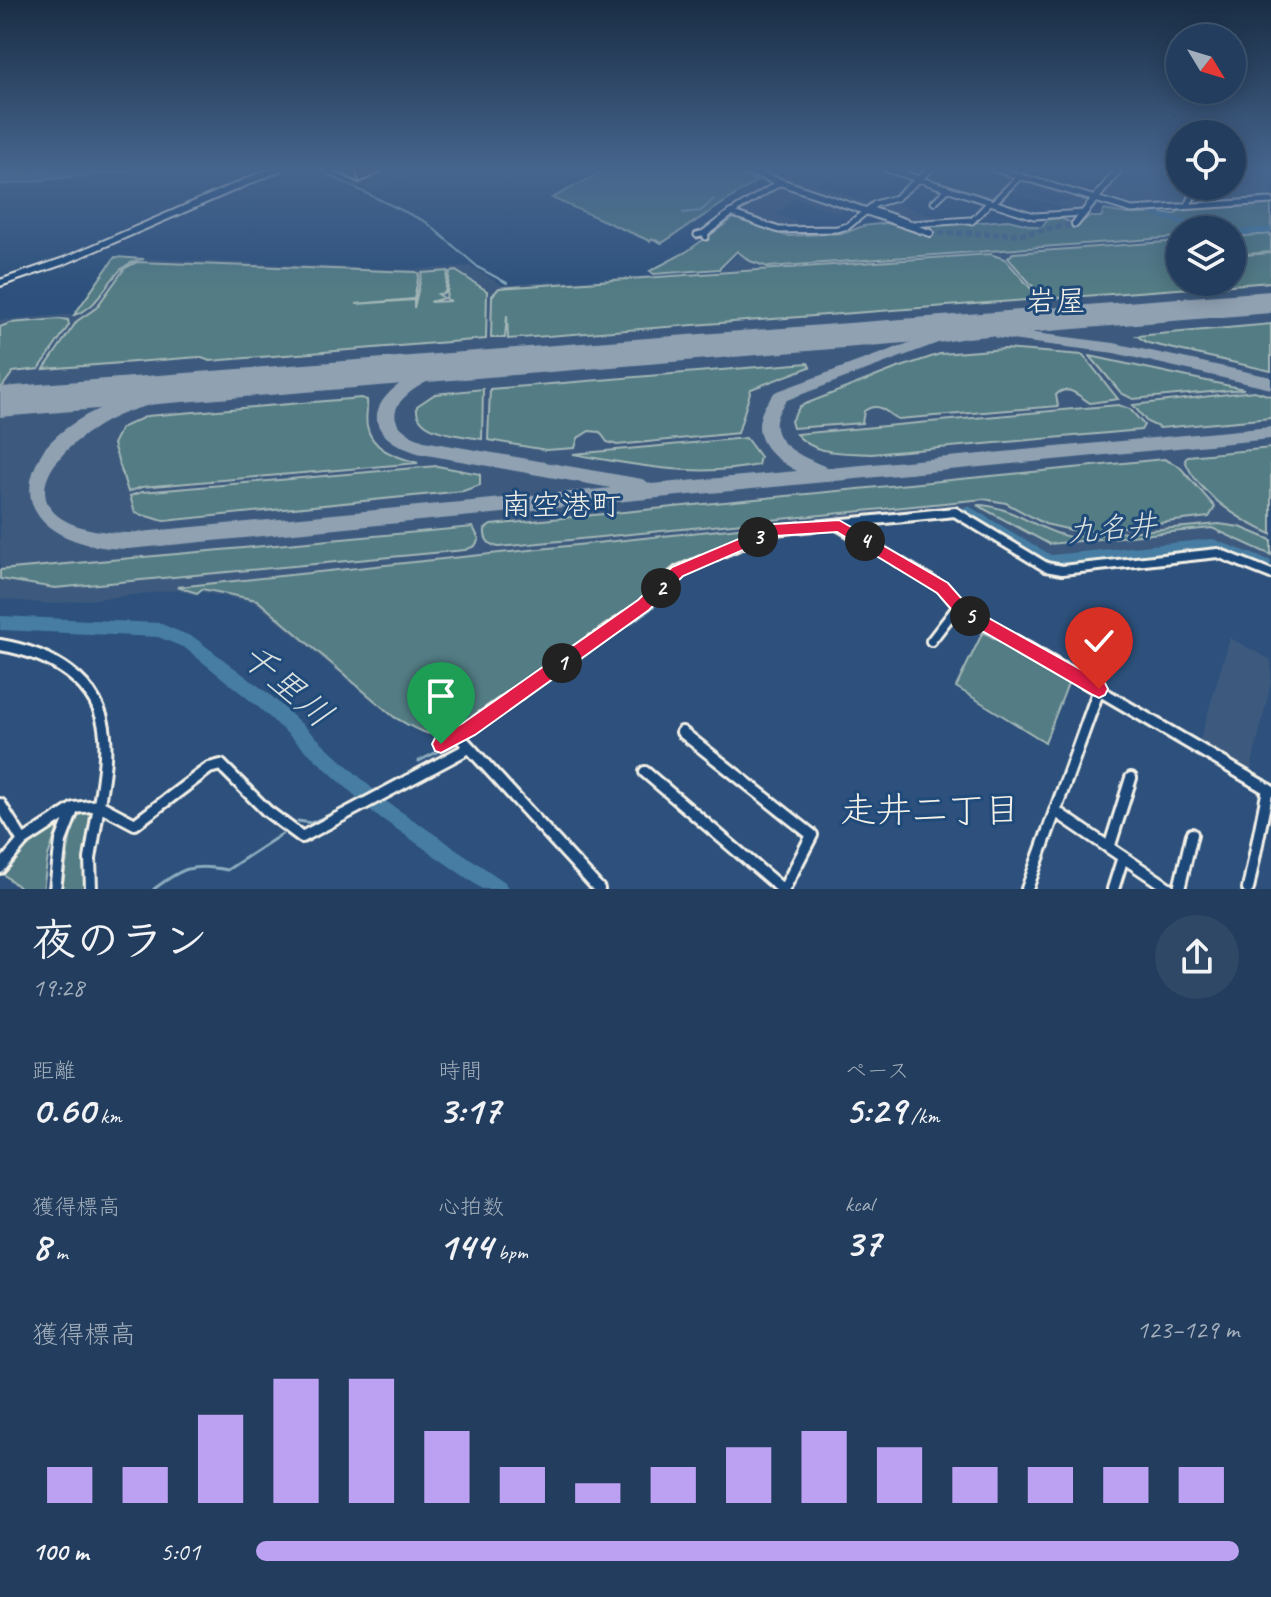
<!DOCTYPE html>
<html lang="ja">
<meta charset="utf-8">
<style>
:root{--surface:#223d5d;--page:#2e4866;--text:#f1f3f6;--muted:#a2aebc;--line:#3f5672;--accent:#bca0f2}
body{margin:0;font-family:Caveat,"Klee One",sans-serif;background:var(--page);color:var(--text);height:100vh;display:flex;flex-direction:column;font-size:30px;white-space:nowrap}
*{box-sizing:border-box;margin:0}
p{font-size:26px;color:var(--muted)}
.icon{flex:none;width:44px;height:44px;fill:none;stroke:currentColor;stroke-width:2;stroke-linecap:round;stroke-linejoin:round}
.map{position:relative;height:889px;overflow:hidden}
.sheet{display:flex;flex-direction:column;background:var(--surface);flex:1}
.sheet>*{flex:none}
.needle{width:52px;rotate:128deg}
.buttons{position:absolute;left:1166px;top:24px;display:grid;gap:16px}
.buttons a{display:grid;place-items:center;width:80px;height:80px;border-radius:50%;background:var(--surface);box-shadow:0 4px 20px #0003,0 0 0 2px var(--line);font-size:40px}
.pin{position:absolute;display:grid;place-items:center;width:68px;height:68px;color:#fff;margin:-82px -34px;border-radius:50% 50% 50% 0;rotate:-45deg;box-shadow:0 0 8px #0007}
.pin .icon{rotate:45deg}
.km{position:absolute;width:40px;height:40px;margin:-20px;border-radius:50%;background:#222;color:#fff;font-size:22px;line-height:40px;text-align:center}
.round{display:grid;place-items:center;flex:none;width:84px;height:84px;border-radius:42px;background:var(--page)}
.headline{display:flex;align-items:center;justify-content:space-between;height:136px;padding:0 32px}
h1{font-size:44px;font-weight:800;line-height:60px}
.metrics{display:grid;grid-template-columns:repeat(3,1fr);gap:12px;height:136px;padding:8px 32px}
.metrics div{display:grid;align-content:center}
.metrics b{font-size:40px;font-weight:800}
.metrics small{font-size:22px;font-weight:400}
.metrics p{font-size:22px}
.chart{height:224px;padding:16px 32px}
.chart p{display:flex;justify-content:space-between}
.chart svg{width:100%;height:144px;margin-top:8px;stroke:var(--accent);stroke-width:6}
ul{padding:0 32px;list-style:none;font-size:26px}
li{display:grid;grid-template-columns:128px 96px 1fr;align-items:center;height:60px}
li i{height:20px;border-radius:10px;background:var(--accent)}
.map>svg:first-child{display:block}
</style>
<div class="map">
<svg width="1271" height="889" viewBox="0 0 1271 889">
<rect width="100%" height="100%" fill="#2d517c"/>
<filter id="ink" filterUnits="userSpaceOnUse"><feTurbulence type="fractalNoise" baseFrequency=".0125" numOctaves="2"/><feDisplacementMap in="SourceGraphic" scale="16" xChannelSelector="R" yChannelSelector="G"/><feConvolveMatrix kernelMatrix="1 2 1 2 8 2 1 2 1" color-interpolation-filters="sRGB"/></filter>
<g filter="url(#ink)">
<path fill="#3d5a7e" d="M321 168H422L371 192Z
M748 168H838L816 184 873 204 865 210Z
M943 168H987L1017 178 993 201 927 181Z
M1025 168H1112L1101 183 1064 173 1059 178Z
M1127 168H1180V186H1197L1185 205 1144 208 1105 196Z
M1232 168H1246L1244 173 1271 180V199L1191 204 1201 186H1232Z
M1020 179 1089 198 1079 212 1008 191 1011 188 1059 203 1062 200 1073 201 1016 183Z
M778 186 844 209 839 213 796 198 775 214 816 229 788 230 736 214Z
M892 202 912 209 948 221 912 223 873 208Z
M1271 232V564L1223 544 1211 542 1052 556 971 506 966 512 955 507 768 527 670 572 640 601 464 726 436 739 391 717 256 603 201 592 198 596 177 590 50 604 0 599V320L75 314 115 257 404 270 471 266 502 285 720 271 738 253 752 263 767 267 1180 239V282H1232V235Z
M1230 638 1271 660V683L1250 773 1199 743Z"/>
<path fill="#527c84" stroke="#a3b6b6" stroke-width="2" d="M0 168H113L0 176Z
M609 168H721L757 181 662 243 653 239 650 241 552 198Z
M1271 204V230L1232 234V230H1180V237L768 267 750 261 737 251 719 269 654 274 650 271 686 252 734 218 787 236 845 233 863 226 887 223 931 235 933 230 929 226 1008 220 1041 228 1048 219 1059 218 1079 225 1088 217H1101L1104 210 1127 214H1176L1178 211Z
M1271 234V252L1232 255V237Z
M1180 241V282H1232V256L1271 253V282L1044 299 1008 258 1013 253Z
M990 254 1005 259 1040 299 508 339 507 315 505 338H491L492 296 499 288Z
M115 257 144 259C108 263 107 306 74 315Z
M137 262 416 272 419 274 414 299 356 304 414 300V308L422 273 448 271 445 293 438 294 444 298 430 302 451 301 446 299 450 272 456 271 487 291 486 339 210 361 199 357 44 369 77 321 96 308 125 268Z
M60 319 68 320 69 325 39 369 13 372 0 390V327L10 323Z
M1271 324V371L1148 343 1137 336Z
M1005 349 1083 355 1118 399 1090 403C1079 396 1067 383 1056 395L1058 406 898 419C886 414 880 400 864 411L862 423 793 428 791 421 800 406 895 369 940 354Z
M1090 356 1244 389 1133 399 1121 393Z
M808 363 810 367 751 389 738 433 617 445 607 442 600 432 589 431 578 438 575 448 546 450 488 440 490 389Z
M483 389 482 439C461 435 414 434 417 406L435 394Z
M1254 391 1271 396V418L1160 428 1147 422 1133 405Z
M361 398 367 400C368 409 365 418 367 426 372 451 398 457 418 463L142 487 128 492 113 444 121 428 147 416Z
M1118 405 1130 409 1144 425 1141 430 871 454C843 452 816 456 796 434Z
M746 438 760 457 758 465C697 478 634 465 573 454Z
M1271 448V534C1241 521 1196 492 1185 460L1188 456Z
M1164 459 1179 466 1215 507 1209 517 1080 532 1045 524 1006 503 984 499 499 547C488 545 484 539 485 529L491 525Z
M437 466 480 474V485L463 491 164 521 135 513 130 496 142 492Z
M977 505C1011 505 1036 530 1070 537L1219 524 1240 527 1271 540V555L1212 528 1049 544Z
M767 525 669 570 640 600 461 727C450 726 445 733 436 734 422 735 406 723 394 717L257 600 202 589 197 593 177 587Z
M473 527 479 539 475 546 465 550 55 588 0 579V570Z
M983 632 1069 681 1045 742 956 687Z
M92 812 84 863V889H62L74 815Z
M59 824 48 856 43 889H21L1 872 19 850Z"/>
<path fill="#467da2" stroke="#8cabbe" stroke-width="2" d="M113 168H149L0 185V176Z"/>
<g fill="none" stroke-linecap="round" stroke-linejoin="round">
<path stroke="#8cabbe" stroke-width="2" d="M314 168 426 222 479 268 507 283
M683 213 701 211 714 199
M958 510 969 511
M602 643 650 610 686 574 777 533"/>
<path stroke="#8cabbe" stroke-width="3" d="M470 735 605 641
M419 761 453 744
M298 821 311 823 337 811
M154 889C182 868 192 863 227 870L282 834"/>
<path fill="#467da2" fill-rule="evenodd" d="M1101 197H1107L1216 230H1203L1101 201Z
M1271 227V233L1232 236V230Z
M969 506 1051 555 1213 539 1271 561V573L1213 551 1058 568 1048 567 964 515 962 511 964 507Z
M0 616 159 623 195 638 269 694 387 802 505 882 508 889H482L375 814 257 706 185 648 158 637 0 630Z"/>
<path fill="#90a1b2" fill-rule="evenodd" d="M1035 316 1040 318V324L1011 330 1114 343 1271 377V389L1114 353 996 338 989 334 938 343 787 400C755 438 798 455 829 468L1271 427V439L129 549C70 549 0 521 44 449 80 406 148 388 201 381L207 383 209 387 207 391C172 401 140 404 107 421 22 469 20 532 129 533L611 488 421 454C334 427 393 375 449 362L457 367 455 371C418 381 360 416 424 441L642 479 651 484 797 471C760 452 745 426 775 392L928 336 885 338 880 336V330L938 326 943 328 945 332Z"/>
<path fill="#90a1b2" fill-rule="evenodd" d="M1271 291V313L0 417V387Z"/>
<path stroke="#4b698c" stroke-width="6" stroke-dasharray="6 3" stroke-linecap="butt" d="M930 233 1022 234 1075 224"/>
<defs>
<path id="minor-far2" d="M884 168 1034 216 1084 213
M992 168 1132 210 1271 201
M934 202 948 189
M993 203 1020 176
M1190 206 1188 204 1199 186
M869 209 912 224 970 220
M731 213 779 230 837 229 848 226 875 204 896 198 932 168
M731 213 779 183
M972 221 990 202
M697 235 705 233 706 237"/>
<path id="minor-far1" d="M839 526 943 588 963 612 1018 643
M931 641 958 606
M589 643 644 605 678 571 774 530 955 512 1046 567 1062 570 1218 553 1271 574"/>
<path id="minor" d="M592 641 458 735 599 889
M1015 641 1271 791
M0 645C49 653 101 680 105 736 107 759 102 782 99 805L135 824 209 768 221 765 267 811 302 837 467 749
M682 732 812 835 784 889
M441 744 458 735
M645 772 782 889
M0 804 23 841
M1055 811 1170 889
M1109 848 1131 778
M0 868 23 841 74 808 99 805 90 859 91 889
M55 889 61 841 73 810
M1027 889 1099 689
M1113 889 1123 857
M1179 889 1192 834
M1248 889 1268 789"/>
<path id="tertiary" d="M739 168 930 233
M1075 224 1120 168
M705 233 731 213
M0 283 64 261 279 168"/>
</defs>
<use href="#minor-far2" stroke="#f4f1e8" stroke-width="9"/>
<use href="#minor-far1" stroke="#f4f1e8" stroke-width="14"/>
<use href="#minor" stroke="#f4f1e8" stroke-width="16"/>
<use href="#tertiary" stroke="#f4f1e8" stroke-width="10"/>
<use href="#minor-far2" stroke="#1f4a7a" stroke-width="5"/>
<use href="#minor-far1" stroke="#1f4a7a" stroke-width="8"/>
<use href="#minor" stroke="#1f4a7a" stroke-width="10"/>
<use href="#tertiary" stroke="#1f4a7a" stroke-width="6"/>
</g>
<path fill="#555f70" stroke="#f4f1e8" stroke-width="2" d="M328 168H391L359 183Z"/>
<path fill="#454e5b" stroke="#f4f1e8" stroke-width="2" d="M363 168H391L359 183 356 171Z"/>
<path fill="#636f82" stroke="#f4f1e8" stroke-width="2" d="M348 168H363L356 171Z"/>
</g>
<linearGradient id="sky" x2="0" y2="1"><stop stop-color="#192d44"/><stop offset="0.58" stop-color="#46658e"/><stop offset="1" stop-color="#46658e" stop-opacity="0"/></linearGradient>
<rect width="1271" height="292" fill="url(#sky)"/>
<path fill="#e11d48" stroke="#fff" stroke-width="2" d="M839 520 948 583 969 607 1105 683 1108 689 1105 695 1099 698 1093 695 958 617 937 593 837 532 775 536 683 576 649 610 475 735 441 753 435 751 432 744 435 738 463 723 638 600 672 567 774 524Z"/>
<g text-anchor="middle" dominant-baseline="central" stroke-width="6" stroke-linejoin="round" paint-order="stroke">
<g font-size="30" fill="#f4f1e8" stroke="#1f4a7a">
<text x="1056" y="301">岩屋</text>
<text x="561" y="505">南空港町</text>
</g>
<g font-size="30" font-style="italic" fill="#dae0de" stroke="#1f4a7a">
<text transform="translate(1112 528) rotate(-5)">九名井</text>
</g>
<g font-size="36" font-style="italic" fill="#dae0de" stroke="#1f4a7a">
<text transform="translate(287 685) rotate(41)">千里川</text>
</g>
<g font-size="36" fill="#f4f1e8" stroke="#1f4a7a">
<text x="930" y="810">走井二丁目</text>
</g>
</g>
</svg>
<div class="buttons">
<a><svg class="needle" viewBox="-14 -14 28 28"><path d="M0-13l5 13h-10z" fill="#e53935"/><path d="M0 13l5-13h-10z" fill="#a2aebc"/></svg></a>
<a><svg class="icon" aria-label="locate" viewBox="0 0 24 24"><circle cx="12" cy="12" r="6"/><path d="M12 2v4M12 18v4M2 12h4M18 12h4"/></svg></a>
<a><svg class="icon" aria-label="layers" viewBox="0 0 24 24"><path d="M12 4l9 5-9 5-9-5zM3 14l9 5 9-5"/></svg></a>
</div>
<div class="pin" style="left:441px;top:744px;background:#1e9e55"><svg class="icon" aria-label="arrive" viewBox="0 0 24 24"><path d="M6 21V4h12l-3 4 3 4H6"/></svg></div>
<div class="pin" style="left:1099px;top:689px;background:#d93025"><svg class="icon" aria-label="check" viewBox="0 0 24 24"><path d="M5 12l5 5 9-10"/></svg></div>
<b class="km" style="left:562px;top:663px">1</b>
<b class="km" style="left:661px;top:588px">2</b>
<b class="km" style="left:758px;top:537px">3</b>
<b class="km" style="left:865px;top:541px">4</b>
<b class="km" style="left:970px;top:616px">5</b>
</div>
<section class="sheet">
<div class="headline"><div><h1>夜のラン</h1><p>19:28</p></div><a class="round"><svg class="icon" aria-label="share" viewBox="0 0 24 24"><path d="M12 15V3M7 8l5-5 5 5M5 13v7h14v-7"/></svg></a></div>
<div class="metrics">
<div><p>距離</p><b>0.60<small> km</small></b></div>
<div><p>時間</p><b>3:17</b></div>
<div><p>ペース</p><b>5:29<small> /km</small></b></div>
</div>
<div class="metrics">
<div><p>獲得標高</p><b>8<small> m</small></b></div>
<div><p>心拍数</p><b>144<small> bpm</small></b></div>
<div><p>kcal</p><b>37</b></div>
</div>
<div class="chart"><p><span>獲得標高</span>123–129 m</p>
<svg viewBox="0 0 160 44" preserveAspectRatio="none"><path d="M5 44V33M15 44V33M25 44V17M35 44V6M45 44V6M55 44V22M65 44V33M75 44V38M85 44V33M95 44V27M105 44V22M115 44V27M125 44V33M135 44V33M145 44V33M155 44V33"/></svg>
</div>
<ul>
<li><b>100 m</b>5:01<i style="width:100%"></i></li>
</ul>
</section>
